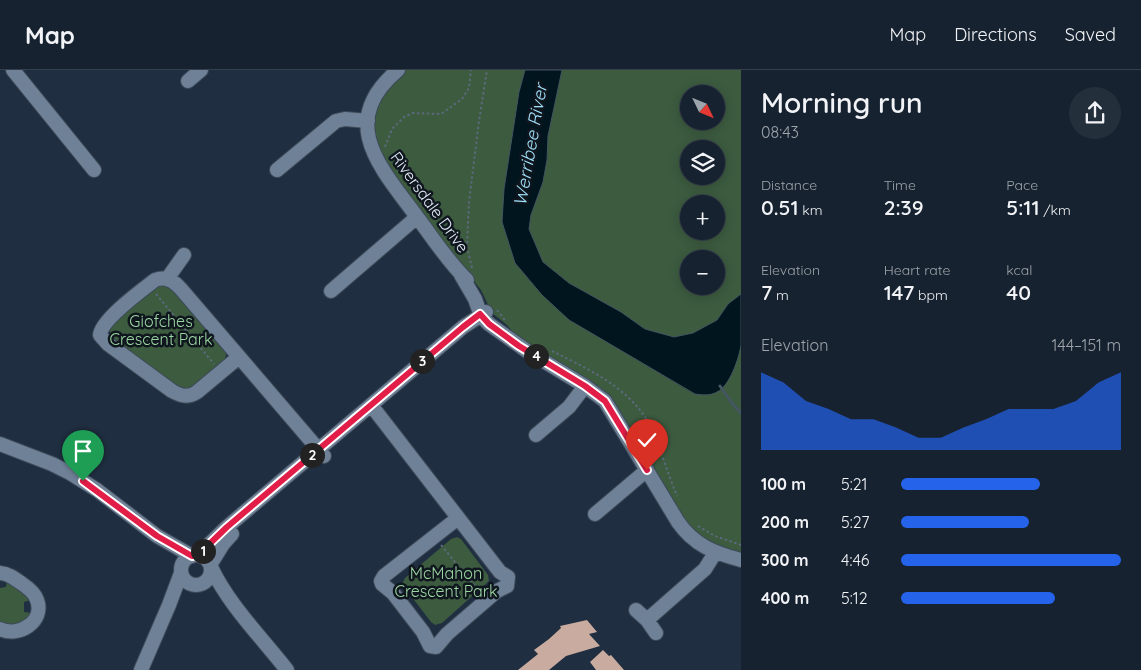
<!DOCTYPE html>
<meta charset="utf-8">
<style>
:root{--surface:#172230;--page:#242f3c;--text:#f1f3f6;--muted:#9ea4ab;--line:#363f4c;--accent:#2563eb}
body{margin:0;font-family:Quicksand,sans-serif;background:var(--page);color:var(--text);height:100vh;display:flex;flex-direction:column;font-size:19px;white-space:nowrap}
*{box-sizing:border-box;margin:0}
p{font-size:16px;color:var(--muted)}
.icon{flex:none;width:28px;height:28px;fill:none;stroke:currentColor;stroke-width:2;stroke-linecap:round;stroke-linejoin:round}
.map{position:relative;flex:1;overflow:hidden}
.details{display:flex;flex-direction:column;background:var(--surface);width:400px}
.details>*{flex:none}
.needle{width:32px;rotate:133deg}
.controls{position:absolute;left:680px;top:15px;display:grid;gap:10px}
.controls a{display:grid;place-items:center;width:45px;height:45px;border-radius:50%;background:var(--surface);box-shadow:0 2px 12px #0003,0 0 0 1px var(--line);font-size:25px}
.pin{position:absolute;display:grid;place-items:center;width:42px;height:42px;color:#fff;margin:-51px -21px;border-radius:50% 50% 50% 0;rotate:-45deg;box-shadow:0 0 5px #0007}
.pin .icon{rotate:45deg}
.km{position:absolute;width:25px;height:25px;margin:-12px;border-radius:50%;background:#222;color:#fff;font-size:14px;line-height:25px;text-align:center}
.round{display:grid;place-items:center;flex:none;width:52px;height:52px;border-radius:26px;background:var(--page)}
.summary{display:flex;align-items:center;justify-content:space-between;height:85px;padding:0 20px}
h1{font-size:28px;font-weight:600;line-height:38px}
.figures{display:grid;grid-template-columns:repeat(3,1fr);gap:8px;height:85px;padding:5px 20px}
.figures div{display:grid;align-content:center}
.figures b{font-size:21px;font-weight:600}
.figures small{font-size:14px;font-weight:400}
.figures p{font-size:14px}
.chart{height:140px;padding:10px 20px}
.chart p{display:flex;justify-content:space-between}
.chart svg{width:100%;height:90px;margin-top:5px;fill:var(--accent);opacity:.7}
ul{padding:0 20px;list-style:none;font-size:16px}
li{display:grid;grid-template-columns:80px 60px 1fr;align-items:center;height:38px}
li i{height:12px;border-radius:6px;background:var(--accent)}
header{display:flex;align-items:center;gap:30px;box-sizing:border-box;height:70px;padding:0 25px;background:var(--surface);border-bottom:1px solid var(--line)}
header strong{font-size:24px}
nav{display:flex;gap:28px;margin-inline-start:auto;font-size:18px}
main{display:flex;flex:1;min-height:0}
.map>svg:first-child{display:block}
</style>
<header>
<strong>Map</strong>
<nav><a>Map</a><a>Directions</a><a>Saved</a></nav>
</header>
<main>
<div class="map">
<svg width="741" height="600" viewBox="0 0 741 600">
<rect width="100%" height="100%" fill="#1f2e40"/>
<path fill="#3c5b3f" fill-rule="evenodd" d="M406 0H525L519 22 504 119 502 152 515 193 542 225 647 296 694 324 705 325 717 322 732 302 741 275V484L712 475 688 457 607 326 588 310 518 268 507 255 492 243 481 220 441 169 380 86 373 57 377 36 390 14Z
M562 0H741V224L728 234 717 250 693 263 674 267 645 259 621 242 569 213 543 192 529 159 531 145 543 112 547 90 548 66ZM689 24H716V51H689ZM689 79H716V106H689ZM689 134H716V161H689ZM689 189H716V216H689Z
M158 215H169L225 279 226 285 224 292 195 317 182 321C169 311 116 276 111 266 108 260 112 256 114 251Z
M457 467 461 469 488 505 489 511 442 553 435 555 431 552 405 518 403 512 405 508 451 469Z
M7 511 25 522 30 530 24 532V542L31 543 22 554 6 556 0 552V518L6 517Z"/>
<path fill="#00151e" stroke="#445660" d="M525 0H562L548 66 547 90 543 112 531 145 529 159 543 192 569 213 621 242 645 259 674 267 693 263 717 250 728 234 741 224C741 240 741 260 741 275 739 288 730 316 717 322 710 326 702 325 695 324L569 250 542 225 515 193 502 152 504 119 519 22Z"/>
<g fill="none" stroke-linecap="round" stroke-linejoin="round">
<path stroke="#445660" stroke-width="3" d="M720 316 732 333 741 343"/>
</g>
<path fill="#c9ac9f" d="M587 550 597 562 589 564 600 576 566 586 549 600H518L538 584 534 580 549 569 561 558 560 556Z
M603 580 609 586 611 585 624 600H596L590 592Z"/>
<g fill="none" stroke-linecap="round" stroke-linejoin="round">
<defs>
<path id="minor" d="M13 0 94 100
M398 0C336 52 381 98 417 147 433 168 448 192 467 210
M188 11 201 0
M277 100 336 51 345 49 368 51
M461 205 475 229 481 246 489 254 527 281 585 316 605 331 678 452C694 475 714 483 741 490
M167 209 184 185
M331 221 417 147
M239 287 197 322C188 328 181 326 172 321L108 274 100 265C101 250 142 220 155 210 166 206 174 211 181 219L324 386
M371 335 500 502 508 507 507 516 497 521 447 564 436 577 430 576 423 562 393 523 382 514 381 511 384 506 458 448
M536 365 569 337 585 316
M0 374 52 394 70 403 97 420 157 466 192 486
M595 444 647 400
M181 500a15 15 0 1 1 30 0a15 15 0 1 1-30 0Z
M198 485 227 457 463 257 486 242
M210 495 223 474 232 464
M211 497C228 534 262 568 287 600
M0 503C9 504 14 508 21 513 27 517 35 523 37 530 45 551 19 568 0 559
M636 540 647 550 656 563
M647 550 705 499 715 483
M141 600 169 535 181 503"/>
</defs>
<use href="#minor" stroke="#3d4a59" stroke-width="16"/>
<path stroke="#5b6979" stroke-width="2" stroke-dasharray="2.5 2.5" stroke-linecap="butt" d="M385 77 392 59 404 47 413 43 441 44 462 29 469 18 471 0
M472 198 467 176 469 132 479 51 487 0
M156 224 214 294
M497 240 505 250
M552 281C584 297 624 315 645 347 658 369 667 402 677 426
M698 456 715 466 741 475
M441 475 479 521"/>
<use href="#minor" stroke="#6f8197" stroke-width="14"/>
</g>
<g fill="none" stroke-linecap="round" stroke-linejoin="round">
<defs>
<path id="route" d="M83 411 157 466 192 486 198 485 227 457 463 257 480 244 489 254 519 276 585 316 605 331 647 400"/>
</defs>
<use href="#route" stroke="#fff" stroke-width="10"/>
<use href="#route" stroke="#e11d48" stroke-width="6"/>
</g>
<g text-anchor="middle" dominant-baseline="central" stroke-width="5" stroke-linejoin="round" paint-order="stroke">
<g font-size="16" fill="#e3edf9" stroke="#0f161e">
<text transform="translate(430 132) rotate(54)">Riversdale Drive</text>
</g>
<g font-size="16" fill="#9cd6a2" stroke="#0f161e">
<text x="161" y="251">Giofches<tspan x="161" dy="18">Crescent Park</tspan></text>
<text x="446" y="503">McMahon<tspan x="446" dy="18">Crescent Park</tspan></text>
</g>
<g font-size="18" font-style="italic" fill="#a1e2fc" stroke="#0f161e">
<text transform="translate(530 75) rotate(-80)">Werribee River</text>
</g>
</g>
</svg>
<div class="controls">
<a><svg class="needle" viewBox="-14 -14 28 28"><path d="M0-13l5 13h-10z" fill="#e53935"/><path d="M0 13l5-13h-10z" fill="#9ea4ab"/></svg></a>
<a><svg class="icon" aria-label="layers" viewBox="0 0 24 24"><path d="M12 4l9 5-9 5-9-5zM3 14l9 5 9-5"/></svg></a>
<a>+</a>
<a>−</a>
</div>
<div class="pin" style="left:83px;top:411px;background:#1e9e55"><svg class="icon" aria-label="arrive" viewBox="0 0 24 24"><path d="M6 21V4h12l-3 4 3 4H6"/></svg></div>
<div class="pin" style="left:647px;top:400px;background:#d93025"><svg class="icon" aria-label="check" viewBox="0 0 24 24"><path d="M5 12l5 5 9-10"/></svg></div>
<b class="km" style="left:203px;top:481px">1</b>
<b class="km" style="left:312px;top:385px">2</b>
<b class="km" style="left:422px;top:291px">3</b>
<b class="km" style="left:536px;top:286px">4</b>
</div>
<section class="details">
<div class="summary"><div><h1>Morning run</h1><p>08:43</p></div><a class="round"><svg class="icon" aria-label="share" viewBox="0 0 24 24"><path d="M12 15V3M7 8l5-5 5 5M5 13v7h14v-7"/></svg></a></div>
<div class="figures">
<div><p>Distance</p><b>0.51<small> km</small></b></div>
<div><p>Time</p><b>2:39</b></div>
<div><p>Pace</p><b>5:11<small> /km</small></b></div>
</div>
<div class="figures">
<div><p>Elevation</p><b>7<small> m</small></b></div>
<div><p>Heart rate</p><b>147<small> bpm</small></b></div>
<div><p>kcal</p><b>40</b></div>
</div>
<div class="chart"><p><span>Elevation</span>144–151 m</p>
<svg viewBox="0 0 160 44" preserveAspectRatio="none"><path d="M0 44V6L10 11L20 20L30 24L40 29L50 29L60 33L70 38L80 38L90 33L100 29L110 24L120 24L130 24L140 20L150 11L160 6V44z"/></svg>
</div>
<ul>
<li><b>100 m</b>5:21<i style="width:63%"></i></li>
<li><b>200 m</b>5:27<i style="width:58%"></i></li>
<li><b>300 m</b>4:46<i style="width:100%"></i></li>
<li><b>400 m</b>5:12<i style="width:70%"></i></li>
</ul>
</section>
</main>
